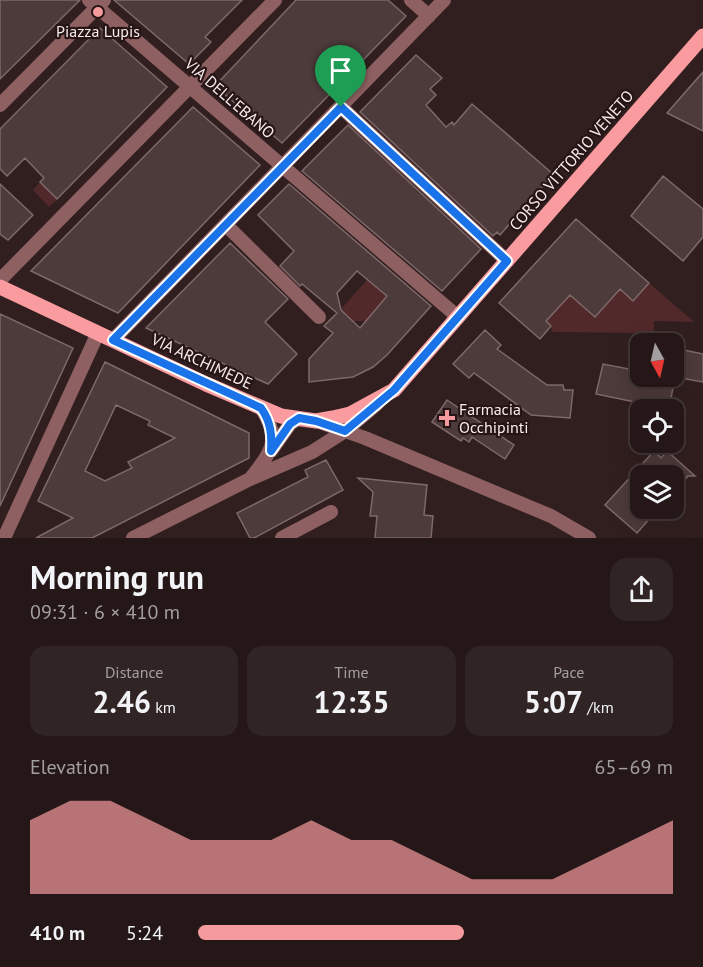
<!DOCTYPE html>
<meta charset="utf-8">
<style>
:root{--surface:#251717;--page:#312424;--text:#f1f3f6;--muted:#a39fa1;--line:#423636;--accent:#f59b9e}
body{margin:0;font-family:"PT Sans",sans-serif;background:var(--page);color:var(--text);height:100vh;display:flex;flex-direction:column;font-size:22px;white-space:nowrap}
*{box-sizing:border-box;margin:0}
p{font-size:20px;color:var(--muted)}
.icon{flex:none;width:33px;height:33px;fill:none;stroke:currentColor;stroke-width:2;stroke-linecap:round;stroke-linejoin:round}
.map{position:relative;height:538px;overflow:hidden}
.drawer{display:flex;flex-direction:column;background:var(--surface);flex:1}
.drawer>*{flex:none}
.needle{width:39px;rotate:172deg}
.buttons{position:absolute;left:630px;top:333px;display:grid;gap:12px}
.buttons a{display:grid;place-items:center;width:54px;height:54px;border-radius:12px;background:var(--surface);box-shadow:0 6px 24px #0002,0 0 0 2px var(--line);font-size:30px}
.pin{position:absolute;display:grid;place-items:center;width:51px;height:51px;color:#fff;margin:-62px -26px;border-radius:50% 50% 50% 0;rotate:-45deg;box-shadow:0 0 6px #0007}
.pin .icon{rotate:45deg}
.round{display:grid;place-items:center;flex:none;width:63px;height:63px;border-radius:18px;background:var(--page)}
.overview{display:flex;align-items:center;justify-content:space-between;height:102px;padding:0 30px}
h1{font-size:33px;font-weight:600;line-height:45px}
.metrics{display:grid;grid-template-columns:repeat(3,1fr);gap:9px;height:102px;padding:6px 30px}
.metrics div{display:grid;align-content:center;border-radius:15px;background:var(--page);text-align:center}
.metrics b{font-size:30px;font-weight:600}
.metrics small{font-size:16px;font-weight:400}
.metrics p{font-size:16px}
.chart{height:168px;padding:12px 30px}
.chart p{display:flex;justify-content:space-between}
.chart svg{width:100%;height:108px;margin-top:6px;fill:var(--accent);opacity:.7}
ul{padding:0 30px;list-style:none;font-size:20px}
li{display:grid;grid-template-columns:96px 72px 1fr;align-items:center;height:45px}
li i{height:15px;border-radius:8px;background:var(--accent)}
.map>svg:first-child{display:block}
</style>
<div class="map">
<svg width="703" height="538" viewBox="0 0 703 538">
<rect width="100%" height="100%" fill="#311f1f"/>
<path fill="#52292b" d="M40 182 57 199 49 207 33 190Z
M367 280 387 296 366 321H352L341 309Z
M649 283 694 322 654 321V333L552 332 551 326 540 316 569 295 595 317 620 289 633 301Z"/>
<path fill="#4d3a3a" stroke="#7e6868" stroke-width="1.5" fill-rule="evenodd" d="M0 0H80L0 79Z
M114 0H242L205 37 211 42 189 64Z
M296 0H388L406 16 282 143 215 86Z
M100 28 167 87 57 199 40 182 44 178 25 158 7 176 0 169V129Z
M416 55 442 78 430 89 436 95 426 105 446 127 452 122 454 125 472 104 553 174 500 235 497 232 493 236 360 112Z
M703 72V131L667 113Z
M193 107 260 165 118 313 31 271Z
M348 125 481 249 442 291 302 171Z
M663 176 703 209V237L683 261 631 216Z
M0 184 33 215 8 240 0 234Z
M289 184 431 306 387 355 373 367 353 377 309 382V359L333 333 324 326 337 313 302 284 300 286 280 266 294 251 258 215ZM357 271 387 296 360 328 341 310 337 293Z
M576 219 649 283 633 301 620 289 595 317 570 295 546 321 551 326 540 339 499 303Z
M230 243 288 299 265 322 297 354 268 384 146 328Z
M0 314 73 348 0 506Z
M485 330 501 345 497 349 547 385H563L564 390H573L570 418 531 415 474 373 469 378 453 364Z
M674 348 703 354V382L675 377 669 409 596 394 603 364 640 371V376H675Z
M105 362 249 433V458L92 538H36L73 518 38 501ZM116 405 150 421 148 425 175 438 128 462 132 468 105 481 85 471Z
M447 400 514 445 505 459 472 437 469 442 463 438 461 441 432 422Z
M654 451 661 458 667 451 695 476H688L674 492V476H640V508H659L637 533 605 505Z
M326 460 343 490 254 538H250L237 513 308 477 305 470Z
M358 478 427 485 424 515 433 516 431 538H375L377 516H370L373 492Z"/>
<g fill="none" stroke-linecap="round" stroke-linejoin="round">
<path stroke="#8e6062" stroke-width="14" d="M89 0 458 317
M411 0 429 16
M0 105 104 0
M341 107 507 261
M226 225 319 317
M0 280 275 0
M113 340 444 0
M316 421 365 438 551 516 589 538
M271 451 290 424 299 418
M251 478C271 452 282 439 261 408
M4 538 98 333
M133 538 250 479 312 452 345 431 377 404
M282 538 331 512"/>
<path stroke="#fa9b9f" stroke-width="15" d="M0 287 206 384 281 416 316 421 333 418 350 414 394 390 703 36"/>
</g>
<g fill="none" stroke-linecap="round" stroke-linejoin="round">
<defs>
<path id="route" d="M341 107 507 261 394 390 345 431 316 421 299 418 290 424 271 451C272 435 271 422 261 408L113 340Z"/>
</defs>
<use href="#route" stroke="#fff" stroke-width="12"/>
<use href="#route" stroke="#1a73e8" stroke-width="8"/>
</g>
<g fill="#f59b9e" stroke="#261516" stroke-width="2">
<circle cx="98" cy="12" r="6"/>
<path d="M444 409h6v6h6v6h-6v6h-6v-6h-6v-6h6z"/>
</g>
<g text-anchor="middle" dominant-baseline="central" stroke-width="4.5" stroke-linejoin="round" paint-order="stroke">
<g font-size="16" fill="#f8ebea" stroke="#261516">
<text x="98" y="31">Piazza Lupis</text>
<text x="459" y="409" text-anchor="start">Farmacia<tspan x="459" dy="18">Occhipinti</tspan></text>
</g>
<g font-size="16" fill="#f8ebea" stroke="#261516">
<text transform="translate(230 98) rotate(41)">VIA DELL'EBANO</text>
<text transform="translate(571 160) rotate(-49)">CORSO VITTORIO VENETO</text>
<text transform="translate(202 361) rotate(25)">VIA ARCHIMEDE</text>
</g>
</g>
</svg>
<div class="buttons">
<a><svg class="needle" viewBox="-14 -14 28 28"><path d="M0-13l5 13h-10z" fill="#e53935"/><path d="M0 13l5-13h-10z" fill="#a39fa1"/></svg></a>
<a><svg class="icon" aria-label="locate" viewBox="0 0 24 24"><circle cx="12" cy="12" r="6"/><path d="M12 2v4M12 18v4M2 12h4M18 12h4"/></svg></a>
<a><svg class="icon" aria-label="layers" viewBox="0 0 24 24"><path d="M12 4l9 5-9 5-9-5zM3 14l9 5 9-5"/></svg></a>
</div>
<div class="pin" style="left:341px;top:107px;background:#1e9e55"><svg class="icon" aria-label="arrive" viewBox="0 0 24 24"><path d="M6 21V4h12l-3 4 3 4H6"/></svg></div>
</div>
<section class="drawer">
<div class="overview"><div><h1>Morning run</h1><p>09:31 · 6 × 410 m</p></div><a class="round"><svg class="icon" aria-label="share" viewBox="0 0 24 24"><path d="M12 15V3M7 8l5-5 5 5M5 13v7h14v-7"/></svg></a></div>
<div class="metrics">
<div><p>Distance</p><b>2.46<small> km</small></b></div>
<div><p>Time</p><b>12:35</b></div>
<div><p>Pace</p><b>5:07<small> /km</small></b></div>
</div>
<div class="chart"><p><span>Elevation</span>65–69 m</p>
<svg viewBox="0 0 160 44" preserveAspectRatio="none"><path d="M0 44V14L10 6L20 6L30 14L40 22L50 22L60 22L70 14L80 22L90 22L100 30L110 38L120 38L130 38L140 30L150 22L160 14V44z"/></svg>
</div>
<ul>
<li><b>410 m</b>5:24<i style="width:56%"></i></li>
</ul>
</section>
